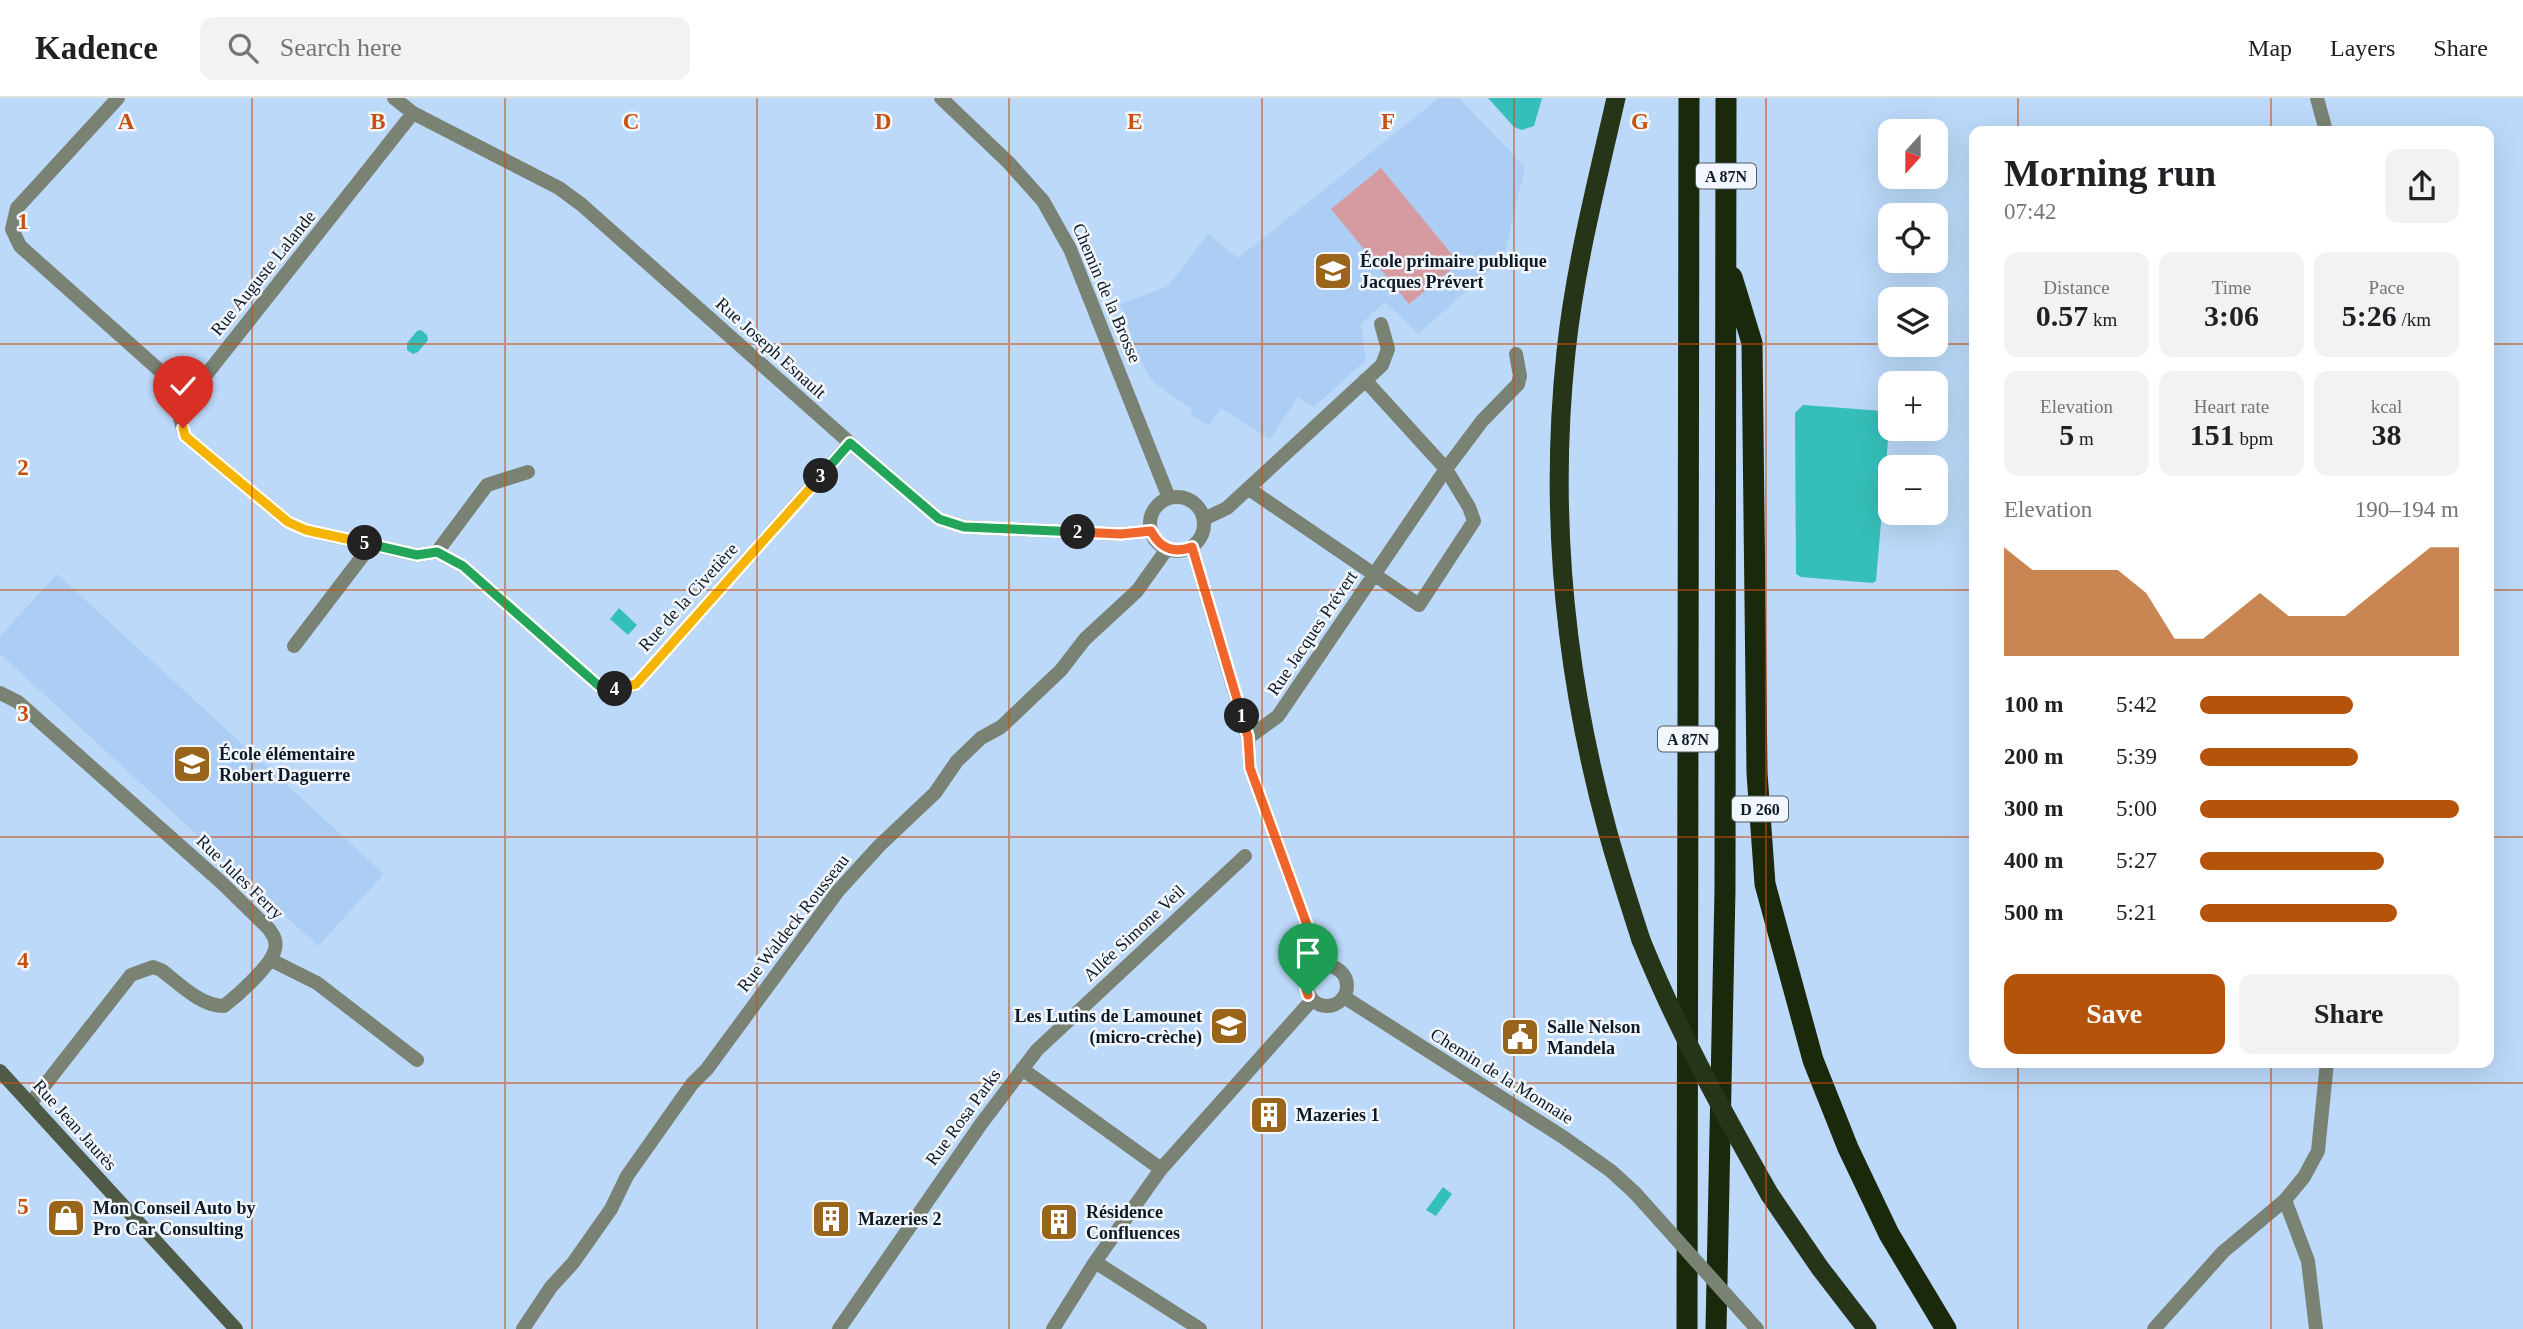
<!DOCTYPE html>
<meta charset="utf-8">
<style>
:root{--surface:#fff;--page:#f2f2f2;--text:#202124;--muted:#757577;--line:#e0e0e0;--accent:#b45309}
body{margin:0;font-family:Georgia,serif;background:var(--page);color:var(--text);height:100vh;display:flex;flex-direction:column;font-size:26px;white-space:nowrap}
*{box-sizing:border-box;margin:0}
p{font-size:23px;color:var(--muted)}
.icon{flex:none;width:38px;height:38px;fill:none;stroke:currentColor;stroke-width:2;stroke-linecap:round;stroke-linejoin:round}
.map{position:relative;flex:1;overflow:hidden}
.side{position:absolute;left:1969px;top:28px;width:525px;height:942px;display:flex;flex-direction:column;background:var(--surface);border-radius:14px;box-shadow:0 7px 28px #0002}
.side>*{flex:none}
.needle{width:46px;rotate:201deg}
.tools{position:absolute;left:1878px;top:21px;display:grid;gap:14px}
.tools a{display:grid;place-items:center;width:70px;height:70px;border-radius:14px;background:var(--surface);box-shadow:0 7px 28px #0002;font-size:35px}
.pin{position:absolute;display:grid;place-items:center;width:60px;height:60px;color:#fff;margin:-72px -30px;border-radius:50% 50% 50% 0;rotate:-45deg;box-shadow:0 0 7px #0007}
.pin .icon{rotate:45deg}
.km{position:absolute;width:35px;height:35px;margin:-18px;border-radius:50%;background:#222;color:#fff;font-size:19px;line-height:35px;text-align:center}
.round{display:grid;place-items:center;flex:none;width:74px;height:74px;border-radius:14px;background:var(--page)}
.head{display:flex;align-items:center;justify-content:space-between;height:119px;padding:0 35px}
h1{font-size:38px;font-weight:700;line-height:52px}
.figures{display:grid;grid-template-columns:repeat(3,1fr);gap:10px;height:119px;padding:7px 35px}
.figures div{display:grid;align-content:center;border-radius:14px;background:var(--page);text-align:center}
.figures b{font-size:30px;font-weight:700}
.figures small{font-size:19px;font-weight:400}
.figures p{font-size:19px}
.chart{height:196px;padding:14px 35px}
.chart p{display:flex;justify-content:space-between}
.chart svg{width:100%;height:126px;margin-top:7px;fill:var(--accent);opacity:.7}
.action{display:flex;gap:14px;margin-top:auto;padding:14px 35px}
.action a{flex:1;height:80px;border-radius:14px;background:var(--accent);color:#fff;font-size:28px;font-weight:700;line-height:80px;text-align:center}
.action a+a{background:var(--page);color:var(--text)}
ul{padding:0 35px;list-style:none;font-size:23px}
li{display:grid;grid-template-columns:112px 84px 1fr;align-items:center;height:52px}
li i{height:18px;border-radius:9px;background:var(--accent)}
header{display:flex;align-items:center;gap:42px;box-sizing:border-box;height:98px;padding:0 35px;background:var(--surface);border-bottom:2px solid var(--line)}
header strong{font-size:33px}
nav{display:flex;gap:38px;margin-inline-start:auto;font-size:24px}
.search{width:490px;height:63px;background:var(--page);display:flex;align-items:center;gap:18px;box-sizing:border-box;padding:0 24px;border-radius:14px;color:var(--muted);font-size:26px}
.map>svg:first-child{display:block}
</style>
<header>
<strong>Kadence</strong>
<div class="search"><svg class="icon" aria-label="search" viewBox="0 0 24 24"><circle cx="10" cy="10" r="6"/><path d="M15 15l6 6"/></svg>Search here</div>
<nav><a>Map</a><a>Layers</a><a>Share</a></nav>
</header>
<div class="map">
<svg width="2523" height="1231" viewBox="0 0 2523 1231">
<rect width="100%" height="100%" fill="#bcd9f9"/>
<path fill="#adcef4" d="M1439 0H1459L1525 69 1503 161 1418 236 1385 204 1361 226 1366 262 1314 309 1298 299 1270 341 1221 310 1210 326 1207 327 1191 317 1192 311 1154 285 1140 263 1120 206 1168 188 1208 136 1238 160Z
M57 476 384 776 318 848 0 556V538Z"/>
<path fill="#d59ba1" d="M1381 70 1459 165 1409 206 1331 111Z"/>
<path fill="#35bfba" d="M1488 0H1542L1534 28 1522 32 1514 29Z
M421 232 427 237 428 242 418 254 413 256 407 252V245L417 233Z
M1803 307 1883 313 1890 319 1876 483 1873 485 1801 479 1796 476 1795 315Z
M619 510 637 527 628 537 610 521Z
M1443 1089 1452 1096 1436 1118 1426 1112Z"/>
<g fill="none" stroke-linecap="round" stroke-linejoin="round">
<path stroke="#7a8274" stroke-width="14" d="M118 0 17 110 12 131 20 148 186 296 206 277 413 15
M394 0 413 15 559 90 582 107 850 345 939 421 964 429 1121 436 1151 433
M186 296 180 320 185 338 288 424 306 432 417 457 437 454 463 468 599 588 618 591 636 586 850 345
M1249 391 1419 507 1474 423 1469 409 1446 371 1482 323 1518 286 1520 278 1516 256
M1204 421 1227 410 1382 267 1388 251 1381 226
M437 454 487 387 528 374
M294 548 371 447
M0 595 18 604 222 785 269 831C273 837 277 842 275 851 272 867 237 898 224 908 200 908 179 885 161 872L153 869 131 877 30 1006
M1248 640 1278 618 1446 371 1365 282
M271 862 317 885 417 962
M1022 971 1161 1071
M2285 1102 2308 1163 2316 1231
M1095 1164 1200 1231
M523 1231 551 1189 573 1165 611 1111 627 1078 692 986 707 971 838 793 879 748 935 695 957 663 981 640 1001 629 1061 572 1085 541 1137 493 1167 451
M839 1231 981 1026 1037 952 1245 758
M1053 1231 1095 1164 1161 1071 1312 902"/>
<path stroke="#7a8274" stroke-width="14" d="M941 0 1009 65 1043 103 1070 151 1169 400
M2317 0 2326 33
M1150 426a27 27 0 1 1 54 0a27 27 0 1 1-54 0Z
M1192 449 1248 640 1250 670 1322 868
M1307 888a20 20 0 1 1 40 0a20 20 0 1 1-40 0Z
M1344 899 1563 1039 1611 1073 1635 1095
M2154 1231 2223 1154 2285 1102 2304 1079 2318 1053 2327 964"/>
<path stroke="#4f5b46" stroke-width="14" d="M0 973 236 1231"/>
<path stroke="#263418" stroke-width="19" d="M1616 0C1597 84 1575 168 1566 254 1549 414 1565 576 1607 731 1617 768 1629 805 1641 842
M1770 1097 1820 1170 1867 1231"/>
<path stroke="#1a280b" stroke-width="21" d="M1732 179 1752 245 1757 675 1765 786 1813 962 1848 1050 1889 1136 1946 1231
M1687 1231 1689 0
M1716 1231 1725 792 1726 0"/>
<path stroke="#7a8274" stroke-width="14" d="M1635 1095 1757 1231"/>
<path stroke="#263418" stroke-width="19" d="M1641 842C1677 931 1723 1014 1770 1097"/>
</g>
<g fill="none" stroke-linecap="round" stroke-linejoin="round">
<defs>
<path id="split-1" d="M1242 618 1248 639 1250 670 1322 868 1308 879 1306 891 1308 897"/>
<path id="split-2" d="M1078 434 1121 436 1151 433C1160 450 1173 456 1192 449L1242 618"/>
<path id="split-3" d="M821 378 850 345 939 421 964 429 1078 434"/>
<path id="split-4" d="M615 591 636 586 821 378"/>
<path id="split-5" d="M365 445 417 457 437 454 463 468 599 588 615 591"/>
<path id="split-6" d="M183 330 185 338 288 424 306 432 365 445"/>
</defs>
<use href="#split-1" stroke="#fff" stroke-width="14"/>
<use href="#split-2" stroke="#fff" stroke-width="14"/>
<use href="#split-3" stroke="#fff" stroke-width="14"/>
<use href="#split-4" stroke="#fff" stroke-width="14"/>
<use href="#split-5" stroke="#fff" stroke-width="14"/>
<use href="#split-6" stroke="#fff" stroke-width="14"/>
<use href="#split-1" stroke="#f0652b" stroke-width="9"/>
<use href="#split-2" stroke="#f0652b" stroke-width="9"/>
<use href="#split-3" stroke="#22a559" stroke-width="9"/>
<use href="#split-4" stroke="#f5b400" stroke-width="9"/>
<use href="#split-5" stroke="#22a559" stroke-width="9"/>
<use href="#split-6" stroke="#f5b400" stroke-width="9"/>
</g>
<path fill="none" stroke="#c74f10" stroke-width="2" stroke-opacity="0.55" d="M252 0V1231M505 0V1231M757 0V1231M1009 0V1231M1262 0V1231M1514 0V1231M1766 0V1231M2018 0V33M2271 0V33M0 246H1890M1936 246H1974M2488 246H2523M0 492H1974M2488 492H2523M0 739H1974M2488 739H2523M2018 964V1231M2271 964V1231M0 985H2523"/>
<defs>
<symbol id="school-square" viewBox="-11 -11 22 22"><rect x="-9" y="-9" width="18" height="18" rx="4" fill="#98651a" stroke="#f2f7fe"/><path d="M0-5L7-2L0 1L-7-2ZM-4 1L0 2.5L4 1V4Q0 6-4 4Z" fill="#fff"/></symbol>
<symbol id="civic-square" viewBox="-11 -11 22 22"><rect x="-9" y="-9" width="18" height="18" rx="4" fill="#98651a" stroke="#f2f7fe"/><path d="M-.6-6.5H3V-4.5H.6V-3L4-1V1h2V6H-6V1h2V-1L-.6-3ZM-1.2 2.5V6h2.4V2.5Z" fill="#fff"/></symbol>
<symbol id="building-square" viewBox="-11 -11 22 22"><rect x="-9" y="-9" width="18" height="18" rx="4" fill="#98651a" stroke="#f2f7fe"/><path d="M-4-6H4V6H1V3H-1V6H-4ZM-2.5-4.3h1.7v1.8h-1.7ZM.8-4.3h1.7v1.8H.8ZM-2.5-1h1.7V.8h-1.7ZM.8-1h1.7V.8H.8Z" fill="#fff"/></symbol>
<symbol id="shop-square" viewBox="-11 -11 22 22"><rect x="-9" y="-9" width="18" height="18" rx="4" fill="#98651a" stroke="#f2f7fe"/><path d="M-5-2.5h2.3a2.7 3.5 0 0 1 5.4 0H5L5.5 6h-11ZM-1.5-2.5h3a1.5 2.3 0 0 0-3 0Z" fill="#fff"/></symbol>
</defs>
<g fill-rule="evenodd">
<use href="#school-square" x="1311" y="151" width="44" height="44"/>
<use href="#school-square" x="170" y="644" width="44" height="44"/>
<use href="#school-square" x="1207" y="906" width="44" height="44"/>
<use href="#civic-square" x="1498" y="917" width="44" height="44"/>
<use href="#building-square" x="1247" y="995" width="44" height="44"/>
<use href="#shop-square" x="44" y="1098" width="44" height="44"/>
<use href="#building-square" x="809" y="1099" width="44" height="44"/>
<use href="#building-square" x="1037" y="1102" width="44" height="44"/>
</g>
<g text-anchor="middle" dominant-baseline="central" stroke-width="5" stroke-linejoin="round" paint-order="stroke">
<g fill="#f2f7fe" stroke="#535c66" stroke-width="2">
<rect x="1696" y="65.5" width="60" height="25" rx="5"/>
<rect x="1658" y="628.5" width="60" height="25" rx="5"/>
<rect x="1732" y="698.5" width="56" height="25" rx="5"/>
</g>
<g font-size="16" font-weight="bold" fill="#0f1925">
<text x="1726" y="78">A 87N</text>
<text x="1688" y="641">A 87N</text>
<text x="1760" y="711">D 260</text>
</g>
<g font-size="18" font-weight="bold" fill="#0f1925" stroke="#f2f7fe" text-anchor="start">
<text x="1360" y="163">École primaire publique<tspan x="1360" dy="21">Jacques Prévert</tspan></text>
<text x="219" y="656">École élémentaire<tspan x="219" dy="21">Robert Daguerre</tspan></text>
<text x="1202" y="918" text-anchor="end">Les Lutins de Lamounet<tspan x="1202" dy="21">(micro-crèche)</tspan></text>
<text x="1547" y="929">Salle Nelson<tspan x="1547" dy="21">Mandela</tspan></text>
<text x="1296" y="1017">Mazeries 1</text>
<text x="93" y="1110">Mon Conseil Auto by<tspan x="93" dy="21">Pro Car Consulting</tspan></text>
<text x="1086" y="1114">Résidence<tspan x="1086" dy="21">Confluences</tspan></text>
<text x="858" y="1121">Mazeries 2</text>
</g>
<g font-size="18" fill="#0f1925" stroke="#f2f7fe">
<text transform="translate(263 175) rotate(-51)">Rue Auguste Lalande</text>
<text transform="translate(1107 195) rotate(67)">Chemin de la Brosse</text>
<text transform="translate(771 250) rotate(42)">Rue Joseph Esnault</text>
<text transform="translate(688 499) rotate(-48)">Rue de la Civetière</text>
<text transform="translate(1312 535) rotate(-56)">Rue Jacques Prévert</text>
<text transform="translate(240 779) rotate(44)">Rue Jules Ferry</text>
<text transform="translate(793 825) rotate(-52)">Rue Waldeck Rousseau</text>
<text transform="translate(1134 835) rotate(-43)">Allée Simone Veil</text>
<text transform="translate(1502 978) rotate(32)">Chemin de la Monnaie</text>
<text transform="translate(963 1019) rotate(-54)">Rue Rosa Parks</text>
<text transform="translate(75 1027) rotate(48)">Rue Jean Jaurès</text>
</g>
</g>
<g font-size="23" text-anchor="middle" font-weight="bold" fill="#c74f10" stroke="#f2f7fe" stroke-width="5" stroke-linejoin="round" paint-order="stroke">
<text x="126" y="31">A</text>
<text x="378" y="31">B</text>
<text x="631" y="31">C</text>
<text x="883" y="31">D</text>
<text x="1135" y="31">E</text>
<text x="1388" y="31">F</text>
<text x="1640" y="31">G</text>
<text x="23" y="131">1</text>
<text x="23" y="377">2</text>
<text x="23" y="623">3</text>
<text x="23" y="870">4</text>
<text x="23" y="1116">5</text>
</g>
</svg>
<div class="tools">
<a><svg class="needle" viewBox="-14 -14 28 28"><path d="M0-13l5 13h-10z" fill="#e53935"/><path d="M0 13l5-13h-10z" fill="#757577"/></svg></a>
<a><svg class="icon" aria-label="locate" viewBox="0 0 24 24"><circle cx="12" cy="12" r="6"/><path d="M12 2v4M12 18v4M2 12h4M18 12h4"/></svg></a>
<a><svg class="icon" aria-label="layers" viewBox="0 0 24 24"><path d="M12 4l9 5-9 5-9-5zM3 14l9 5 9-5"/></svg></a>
<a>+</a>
<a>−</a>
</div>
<div class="pin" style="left:1308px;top:897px;background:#1e9e55"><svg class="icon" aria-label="arrive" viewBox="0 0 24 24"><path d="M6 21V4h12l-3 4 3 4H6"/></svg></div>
<div class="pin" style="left:183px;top:330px;background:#d93025"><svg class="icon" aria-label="check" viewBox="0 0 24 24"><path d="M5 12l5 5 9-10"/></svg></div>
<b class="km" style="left:1242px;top:618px">1</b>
<b class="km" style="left:1078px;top:434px">2</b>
<b class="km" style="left:821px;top:378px">3</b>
<b class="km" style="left:615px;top:591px">4</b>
<b class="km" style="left:365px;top:445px">5</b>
<section class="side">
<div class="head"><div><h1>Morning run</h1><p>07:42</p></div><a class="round"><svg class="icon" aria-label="share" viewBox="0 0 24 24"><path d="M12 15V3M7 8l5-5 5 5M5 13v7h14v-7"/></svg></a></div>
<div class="figures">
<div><p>Distance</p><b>0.57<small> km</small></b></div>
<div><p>Time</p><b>3:06</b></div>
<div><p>Pace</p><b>5:26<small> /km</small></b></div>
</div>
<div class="figures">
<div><p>Elevation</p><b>5<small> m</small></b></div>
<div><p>Heart rate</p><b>151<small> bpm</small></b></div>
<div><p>kcal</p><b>38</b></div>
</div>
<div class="chart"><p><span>Elevation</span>190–194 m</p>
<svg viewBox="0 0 160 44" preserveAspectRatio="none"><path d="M0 44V6L10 14L20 14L30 14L40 14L50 22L60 38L70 38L80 30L90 22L100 30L110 30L120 30L130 22L140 14L150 6L160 6V44z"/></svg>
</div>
<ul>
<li><b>100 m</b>5:42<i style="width:59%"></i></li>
<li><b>200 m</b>5:39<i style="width:61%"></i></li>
<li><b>300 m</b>5:00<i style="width:100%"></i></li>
<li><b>400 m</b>5:27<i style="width:71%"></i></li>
<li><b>500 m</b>5:21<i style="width:76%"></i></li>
</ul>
<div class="action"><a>Save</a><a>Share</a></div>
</section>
</div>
